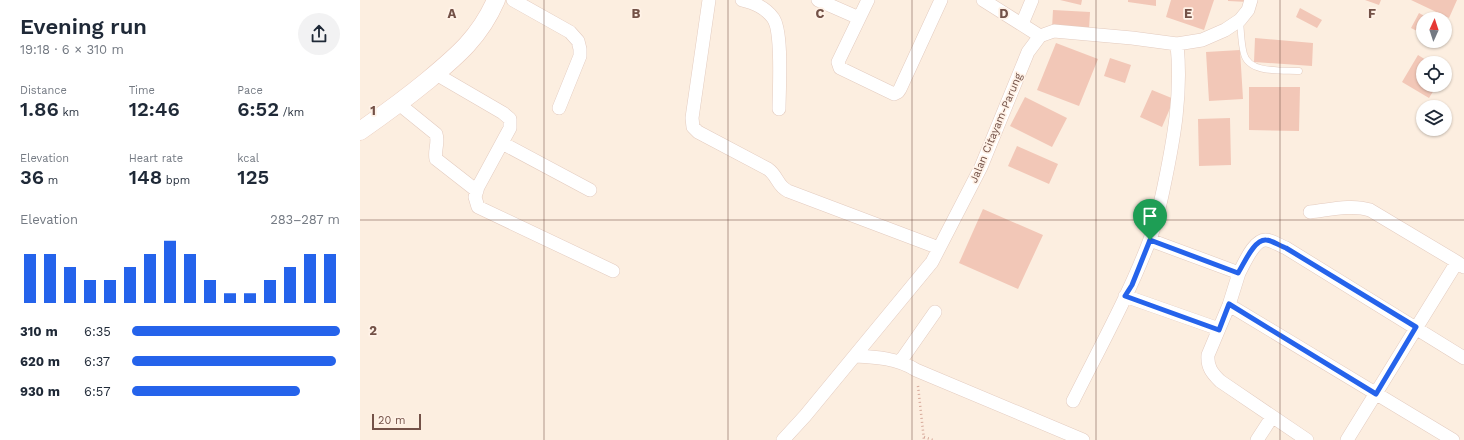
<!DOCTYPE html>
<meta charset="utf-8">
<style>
:root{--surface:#fff;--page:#f2f2f3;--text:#1f2937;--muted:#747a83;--accent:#2563eb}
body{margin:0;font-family:"Work Sans",sans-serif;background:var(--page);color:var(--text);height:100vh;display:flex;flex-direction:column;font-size:15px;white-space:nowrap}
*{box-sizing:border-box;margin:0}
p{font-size:13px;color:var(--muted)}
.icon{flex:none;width:22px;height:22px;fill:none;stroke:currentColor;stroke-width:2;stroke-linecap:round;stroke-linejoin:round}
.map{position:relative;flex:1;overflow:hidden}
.panel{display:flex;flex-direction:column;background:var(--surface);width:360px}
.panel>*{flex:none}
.needle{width:26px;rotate:3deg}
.buttons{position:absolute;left:1056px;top:12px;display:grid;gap:8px}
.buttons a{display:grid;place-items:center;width:36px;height:36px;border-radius:50%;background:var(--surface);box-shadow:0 1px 3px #0004;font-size:20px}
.scale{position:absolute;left:12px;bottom:10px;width:49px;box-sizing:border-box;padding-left:4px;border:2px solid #735147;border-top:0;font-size:11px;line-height:14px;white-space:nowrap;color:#735147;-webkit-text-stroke:3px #fff2e7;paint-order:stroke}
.pin{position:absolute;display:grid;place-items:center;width:34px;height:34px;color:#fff;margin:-41px -17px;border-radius:50% 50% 50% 0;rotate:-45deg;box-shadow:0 0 4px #0007}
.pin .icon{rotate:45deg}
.round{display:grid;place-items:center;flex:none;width:42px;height:42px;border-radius:21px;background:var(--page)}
.head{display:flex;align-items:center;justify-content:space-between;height:68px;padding:0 20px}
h1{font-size:22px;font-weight:600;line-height:30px}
.figures{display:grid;grid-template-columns:repeat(3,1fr);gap:6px;height:68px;padding:4px 20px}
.figures div{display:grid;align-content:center}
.figures b{font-size:20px;font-weight:600}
.figures small{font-size:11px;font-weight:400}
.figures p{font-size:11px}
.chart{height:112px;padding:8px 20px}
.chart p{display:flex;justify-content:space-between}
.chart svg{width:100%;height:72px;margin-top:4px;stroke:var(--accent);stroke-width:6}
ul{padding:0 20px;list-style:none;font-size:13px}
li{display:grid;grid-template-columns:64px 48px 1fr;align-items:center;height:30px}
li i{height:10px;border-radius:5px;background:var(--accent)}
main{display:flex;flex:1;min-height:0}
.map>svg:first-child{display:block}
</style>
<main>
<section class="panel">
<div class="head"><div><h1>Evening run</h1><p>19:18 · 6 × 310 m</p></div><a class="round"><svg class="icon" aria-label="share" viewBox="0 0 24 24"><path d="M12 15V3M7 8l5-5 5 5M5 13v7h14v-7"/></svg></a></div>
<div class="figures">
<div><p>Distance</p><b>1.86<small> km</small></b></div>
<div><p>Time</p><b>12:46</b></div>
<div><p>Pace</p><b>6:52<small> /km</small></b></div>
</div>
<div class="figures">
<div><p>Elevation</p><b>36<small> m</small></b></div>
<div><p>Heart rate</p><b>148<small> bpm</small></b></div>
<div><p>kcal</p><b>125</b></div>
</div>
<div class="chart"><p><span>Elevation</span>283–287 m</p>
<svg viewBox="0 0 160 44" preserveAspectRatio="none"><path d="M5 44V14M15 44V14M25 44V22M35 44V30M45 44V30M55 44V22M65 44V14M75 44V6M85 44V14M95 44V30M105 44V38M115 44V38M125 44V30M135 44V22M145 44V14M155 44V14"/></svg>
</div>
<ul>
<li><b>310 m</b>6:35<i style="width:100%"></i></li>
<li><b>620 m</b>6:37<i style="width:98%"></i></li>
<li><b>930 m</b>6:57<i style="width:81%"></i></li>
</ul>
</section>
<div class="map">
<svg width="1104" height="440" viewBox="0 0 1104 440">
<rect width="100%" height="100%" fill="#fceee0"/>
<path fill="#f2c7b7" d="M700 0H722L721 5Z
M768 0H796V6L768 2Z
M811 0H854L844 30 806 17Z
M868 0H889L888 2 868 1Z
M1005 0H1021L1019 5Z
M1051 0H1097L1089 18Z
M940 8 962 20 957 28 936 17Z
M693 10 730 12 729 30 692 28Z
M1059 13 1070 19H1063V34L1051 28Z
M895 38 953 43 952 66 894 62Z
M696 43 738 59 719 106 677 90Z
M880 50 883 99 849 101 846 52Z
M1058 55 1071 63H1063V85H1077L1069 98 1042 82Z
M750 58 771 65 765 83 744 76Z
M889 87H940L939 131 889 130Z
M792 90 814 99 802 127 780 117Z
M665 97 707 118 692 147 650 126Z
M870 118 871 165 839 166 838 119Z
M657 146 698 164 689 184 648 166Z
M623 209 683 235 658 289 599 263Z"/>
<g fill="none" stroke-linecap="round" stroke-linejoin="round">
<defs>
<path id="service" d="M880 20C881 31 881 44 884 54 889 74 923 70 939 71"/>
<path id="minor" d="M153 0 210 32 218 41 220 49V56L199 108
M349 0 332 118 333 127 338 132 408 169C418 176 417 186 428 191L579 248
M382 0C394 3 405 7 413 18 423 31 419 91 419 109
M458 0 499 18
M508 0 478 62 480 68 534 94 538 92 540 89 581 0
M623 0 680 36
M662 24 672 0
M76 74 143 113 150 119V128L118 187 115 197 118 207 253 271
M39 104 76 134C79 143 74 150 76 159L117 191
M142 143 230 190
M950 212C969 210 992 204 1010 210L1097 262
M790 240 879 273C884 264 894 239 906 240 912 240 920 246 926 248L1104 358
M879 273 869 305 848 355C847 367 852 373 860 381L947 440
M765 296 859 329
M869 305 1093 440
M495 356C516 357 537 358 556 370L723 440
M540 362 575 312
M713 401C739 349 768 297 789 242 796 224 800 205 804 186 814 138 822 94 817 44
M423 440 445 416 572 262 621 167 668 52 680 36 694 31 772 38 817 44 842 40 865 30 880 20 888 10 891 0
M897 440 912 417
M987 440 1097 262 1104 267"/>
<path id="secondary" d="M0 131C23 115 45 99 67 81 97 56 120 37 136 0"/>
</defs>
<use href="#service" stroke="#e3cbbf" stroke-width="7"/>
<use href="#minor" stroke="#e3cbbf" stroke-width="14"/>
<use href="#secondary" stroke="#e8cabc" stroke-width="19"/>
<path stroke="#d7aa9b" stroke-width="2.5" stroke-dasharray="1 3" stroke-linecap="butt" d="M558 386 564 440
M564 437 573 440"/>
<use href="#service" stroke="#fff" stroke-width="6"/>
<use href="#minor" stroke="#fff" stroke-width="13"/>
<use href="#secondary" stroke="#fff" stroke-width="18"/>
</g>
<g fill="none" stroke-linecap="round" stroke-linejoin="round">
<defs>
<path id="route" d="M790 240 878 273C884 264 894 239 906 240 912 240 920 246 926 248L1056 327 1016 394 869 304 859 330 765 296 772 285Z"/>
</defs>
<use href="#route" stroke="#fff" stroke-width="8"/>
<use href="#route" stroke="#2563eb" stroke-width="5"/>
</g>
<path fill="none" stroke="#735147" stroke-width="1" stroke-opacity="0.55" d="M184 0V440M368 0V440M552 0V440M736 0V440M920 0V440M0 220H1104"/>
<g text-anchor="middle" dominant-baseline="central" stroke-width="3.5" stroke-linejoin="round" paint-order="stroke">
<g font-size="11" fill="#735147" stroke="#fff2e7">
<text transform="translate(636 128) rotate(-67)">Jalan Citayam-Parung</text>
</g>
</g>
<g font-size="13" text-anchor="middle" font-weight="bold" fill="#735147" stroke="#fff2e7" stroke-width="3.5" stroke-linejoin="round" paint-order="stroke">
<text x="92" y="18">A</text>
<text x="276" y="18">B</text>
<text x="460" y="18">C</text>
<text x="644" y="18">D</text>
<text x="828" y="18">E</text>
<text x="1012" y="18">F</text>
<text x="13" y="115">1</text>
<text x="13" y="335">2</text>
</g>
</svg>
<div class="buttons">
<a><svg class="needle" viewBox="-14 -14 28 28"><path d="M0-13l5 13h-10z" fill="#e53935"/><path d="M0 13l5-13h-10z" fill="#747a83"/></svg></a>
<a><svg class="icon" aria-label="locate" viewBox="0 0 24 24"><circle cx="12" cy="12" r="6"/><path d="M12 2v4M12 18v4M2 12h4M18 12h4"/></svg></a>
<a><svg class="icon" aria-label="layers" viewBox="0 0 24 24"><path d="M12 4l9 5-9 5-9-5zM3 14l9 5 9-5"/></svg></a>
</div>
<div class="scale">20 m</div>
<div class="pin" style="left:790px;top:240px;background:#1e9e55"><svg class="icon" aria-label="arrive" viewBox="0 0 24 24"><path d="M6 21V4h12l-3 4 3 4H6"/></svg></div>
</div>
</main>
